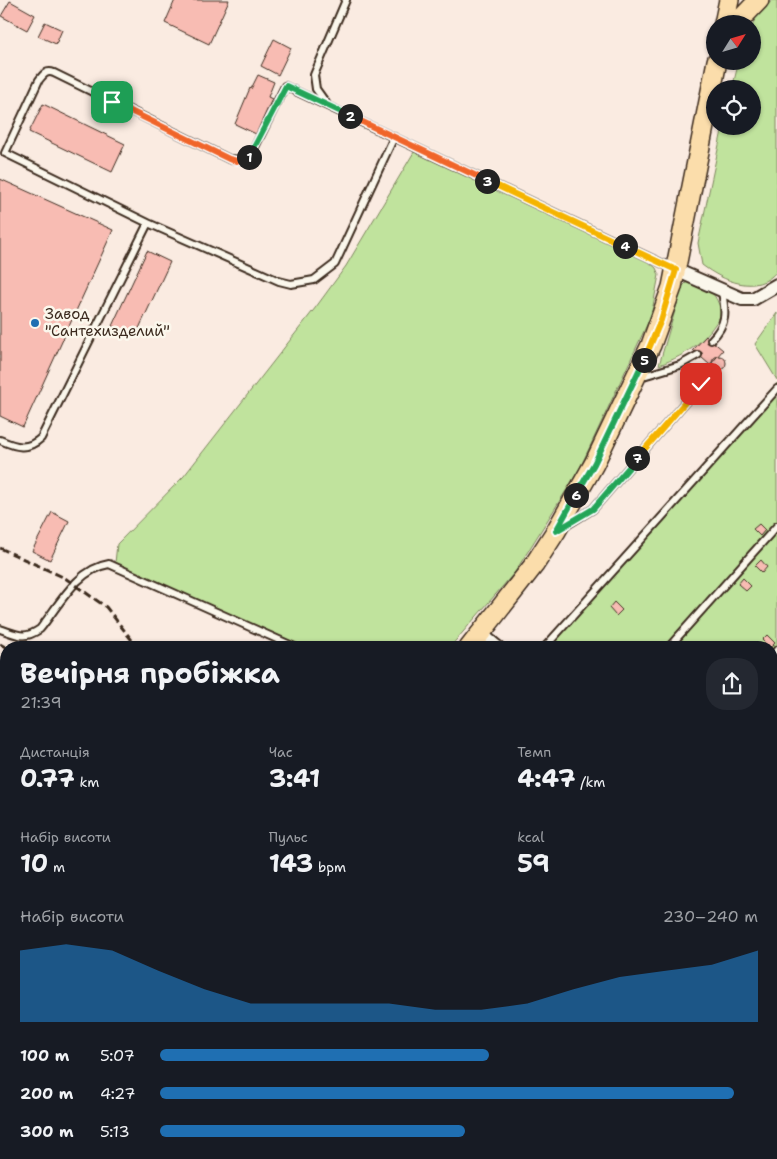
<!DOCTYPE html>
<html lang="uk">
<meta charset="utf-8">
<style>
:root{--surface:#171b24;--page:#242831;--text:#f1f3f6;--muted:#9ea1a6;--accent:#1f6fb2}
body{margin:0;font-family:"Shantell Sans",sans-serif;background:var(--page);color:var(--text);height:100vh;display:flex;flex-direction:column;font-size:19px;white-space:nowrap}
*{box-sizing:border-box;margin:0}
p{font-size:16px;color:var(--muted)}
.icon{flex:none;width:28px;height:28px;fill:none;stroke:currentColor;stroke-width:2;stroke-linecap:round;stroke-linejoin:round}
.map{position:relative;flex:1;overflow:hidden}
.sheet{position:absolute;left:0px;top:641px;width:778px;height:519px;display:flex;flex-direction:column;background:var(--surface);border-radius:20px 20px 0 0;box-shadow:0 1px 4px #0004}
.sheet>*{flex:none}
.needle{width:32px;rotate:53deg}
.fabs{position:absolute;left:706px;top:15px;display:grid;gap:10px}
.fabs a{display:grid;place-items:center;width:55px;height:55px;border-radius:50%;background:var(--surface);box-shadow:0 1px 4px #0004;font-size:25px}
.pin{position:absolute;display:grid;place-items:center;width:42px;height:42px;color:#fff;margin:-21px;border-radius:10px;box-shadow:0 2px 8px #0006}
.km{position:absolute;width:25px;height:25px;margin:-12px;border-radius:50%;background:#222;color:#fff;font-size:14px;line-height:25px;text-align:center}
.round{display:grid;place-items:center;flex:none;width:52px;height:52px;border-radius:20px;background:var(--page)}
.overview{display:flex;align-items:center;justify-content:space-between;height:85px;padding:0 20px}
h1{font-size:28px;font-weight:700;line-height:38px}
.stats{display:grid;grid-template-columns:repeat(3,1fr);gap:8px;height:85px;padding:5px 20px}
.stats div{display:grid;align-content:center}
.stats b{font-size:25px;font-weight:700}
.stats small{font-size:14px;font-weight:400}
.stats p{font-size:14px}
.chart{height:140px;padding:10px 20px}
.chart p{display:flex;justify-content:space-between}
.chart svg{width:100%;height:90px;margin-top:5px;fill:var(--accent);opacity:.7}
ul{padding:0 20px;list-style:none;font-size:16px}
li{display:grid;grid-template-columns:80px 60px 1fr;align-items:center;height:38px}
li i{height:12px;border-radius:6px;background:var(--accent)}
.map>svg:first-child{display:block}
</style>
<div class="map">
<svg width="777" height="1159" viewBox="0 0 777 1159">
<rect width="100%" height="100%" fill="#faebe1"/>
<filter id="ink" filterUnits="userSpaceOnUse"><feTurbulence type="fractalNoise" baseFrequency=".02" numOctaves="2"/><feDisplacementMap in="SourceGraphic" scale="10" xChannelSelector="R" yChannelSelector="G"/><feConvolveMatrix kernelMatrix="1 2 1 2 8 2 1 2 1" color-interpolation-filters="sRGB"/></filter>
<g filter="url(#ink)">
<path fill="#c0e39d" stroke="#7e865e" d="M773 0H777V271C757 296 723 281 702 265L698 243 723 126H752V89H732L739 61H752C752 29 746 21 773 0Z
M414 152 649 262 656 268 659 275 651 316 579 470 515 572 450 647H304L115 563 117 544 184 476 316 307 346 266Z
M692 281C712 291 715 292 722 313 706 341 689 354 659 365L682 287 687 282Z
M777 313V380L755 344Z
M777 383V1159H426L423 1154H771V648L543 647Z
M0 738 6 740V1100L0 1107Z
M78 1154H393L396 1159H74Z"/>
<path fill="#f8bcb3" stroke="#3b2a1e" d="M175 0H229L209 44 165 23Z
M10 1 35 15 27 30 1 16Z
M45 22 62 30 56 44 38 36Z
M274 39 291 48 278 75 261 66Z
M258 75 274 82 268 97 272 99 256 134 235 124 250 88 251 89Z
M43 104 125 144 112 172 29 132Z
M0 179 113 230 23 427 0 416Z
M147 251 170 262 135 337 112 326Z
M706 336 723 350 710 365 693 350Z
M712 363a7 7 0 1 1 14 0a7 7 0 1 1-14 0Z
M52 512 69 521 50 560 32 551Z
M759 524 765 530 760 536 753 529Z
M761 560 767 567 762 573 755 566Z
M743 578 751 586 746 591 738 584Z
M614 602 622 610 616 616 609 608Z
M767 635 775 643 770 648 762 640Z"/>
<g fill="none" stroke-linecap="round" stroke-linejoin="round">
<defs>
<path id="lane" d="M326 103 316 89 314 75 346 0
M148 223 5 153 39 80C43 75 46 70 54 73L229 159 244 160 251 155 285 86 674 269
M711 340C727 324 726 313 722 292
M640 377 680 365 698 355
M0 440C16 447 27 451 41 438L148 223 279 281 291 284 314 280 335 264 394 137
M567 525 593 509 701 384
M0 629C18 635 24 640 40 629 59 605 77 569 109 564L297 648
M544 648 777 389
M668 648 777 526
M771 657 777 650
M0 738 6 740
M771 779 777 773
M771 878 777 883
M771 896 777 889
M771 1042 777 1035
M771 1127 777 1120
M400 1154 403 1159
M457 1154 460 1159
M183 1159 188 1154
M293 1159 298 1154
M531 1159 536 1154
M736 1159 742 1154"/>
<path id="street" d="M676 270 742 299H753L777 285
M481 634 498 648"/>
<path id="primary" d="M724 24 729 0
M736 24 759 0
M469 648 534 565 556 531 594 464 651 345 672 287 717 61
M12 1159 17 1154"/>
</defs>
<use href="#lane" stroke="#3b2a1e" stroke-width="10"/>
<use href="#street" stroke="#3b2a1e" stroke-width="16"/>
<use href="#primary" stroke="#3b2a1e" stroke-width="22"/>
<use href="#lane" stroke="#fbf7ec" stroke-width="6"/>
<use href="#street" stroke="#fbf7ec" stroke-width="12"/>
<use href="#primary" stroke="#fbddab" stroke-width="19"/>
<path stroke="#3b2a1e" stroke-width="3" stroke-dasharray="8 4" stroke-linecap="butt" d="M0 548 65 578 106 607 138 648
M0 644 7 648
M0 718 6 720
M771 1081 777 1075
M771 1093 777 1086
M423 1154 426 1159
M684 1159 690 1154
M697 1159 704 1154"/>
</g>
</g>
<g fill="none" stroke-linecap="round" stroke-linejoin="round" filter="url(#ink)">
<defs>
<path id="split-1" d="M112 102 229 159 237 161 249 157"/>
<path id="split-2" d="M249 157 286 86 350 116"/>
<path id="split-3" d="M350 116 487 181"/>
<path id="split-4" d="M487 181 625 246"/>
<path id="split-5" d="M625 246 676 270 661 320 644 360"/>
<path id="split-6" d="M576 495 594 464 644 360"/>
<path id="split-7" d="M576 495 556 531 593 509 637 458"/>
<path id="split-8" d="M637 458 701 384"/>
</defs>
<use href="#split-1" stroke="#fff" stroke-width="10"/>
<use href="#split-2" stroke="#fff" stroke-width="10"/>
<use href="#split-3" stroke="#fff" stroke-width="10"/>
<use href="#split-4" stroke="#fff" stroke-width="10"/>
<use href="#split-5" stroke="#fff" stroke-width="10"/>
<use href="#split-6" stroke="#fff" stroke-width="10"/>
<use href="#split-7" stroke="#fff" stroke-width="10"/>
<use href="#split-8" stroke="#fff" stroke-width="10"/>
<use href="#split-1" stroke="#f0652b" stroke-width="6"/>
<use href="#split-2" stroke="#22a559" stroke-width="6"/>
<use href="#split-3" stroke="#f0652b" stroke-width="6"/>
<use href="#split-4" stroke="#f5b400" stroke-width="6"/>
<use href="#split-5" stroke="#f5b400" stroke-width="6"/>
<use href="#split-6" stroke="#22a559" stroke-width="6"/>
<use href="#split-7" stroke="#22a559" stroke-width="6"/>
<use href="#split-8" stroke="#f5b400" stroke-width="6"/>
</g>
<circle fill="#1f6fb2" stroke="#fbf7ec" stroke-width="2" cx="35" cy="323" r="5"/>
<g text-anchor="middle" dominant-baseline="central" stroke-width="5" stroke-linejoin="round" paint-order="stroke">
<g font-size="15" fill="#3b2a1e" stroke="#fbf7ec" text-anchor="start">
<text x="45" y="314">Завод<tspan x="45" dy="17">"Сантехизделий"</tspan></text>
</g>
</g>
</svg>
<div class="fabs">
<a><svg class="needle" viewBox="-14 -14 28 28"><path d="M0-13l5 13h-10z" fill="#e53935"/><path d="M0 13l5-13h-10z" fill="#9ea1a6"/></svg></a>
<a><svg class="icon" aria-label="locate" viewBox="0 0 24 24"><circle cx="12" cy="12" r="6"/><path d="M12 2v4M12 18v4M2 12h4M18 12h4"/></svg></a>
</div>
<div class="pin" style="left:112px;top:102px;background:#1e9e55"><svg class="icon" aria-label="arrive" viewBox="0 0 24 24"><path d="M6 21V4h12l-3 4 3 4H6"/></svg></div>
<div class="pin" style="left:701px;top:384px;background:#d93025"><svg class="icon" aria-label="check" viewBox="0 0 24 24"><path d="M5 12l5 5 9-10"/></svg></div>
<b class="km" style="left:249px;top:157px">1</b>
<b class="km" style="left:350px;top:116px">2</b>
<b class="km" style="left:487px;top:181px">3</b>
<b class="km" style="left:625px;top:246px">4</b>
<b class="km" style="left:644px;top:360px">5</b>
<b class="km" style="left:576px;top:495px">6</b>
<b class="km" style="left:637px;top:458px">7</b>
<section class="sheet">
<div class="overview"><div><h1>Вечірня пробіжка</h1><p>21:39</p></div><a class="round"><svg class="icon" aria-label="share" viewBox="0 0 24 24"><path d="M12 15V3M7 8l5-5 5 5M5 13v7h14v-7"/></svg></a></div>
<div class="stats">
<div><p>Дистанція</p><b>0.77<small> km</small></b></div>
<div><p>Час</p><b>3:41</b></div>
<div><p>Темп</p><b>4:47<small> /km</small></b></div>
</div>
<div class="stats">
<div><p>Набір висоти</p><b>10<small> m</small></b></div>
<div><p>Пульс</p><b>143<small> bpm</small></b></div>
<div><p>kcal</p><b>59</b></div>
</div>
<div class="chart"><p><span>Набір висоти</span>230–240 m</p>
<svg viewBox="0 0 160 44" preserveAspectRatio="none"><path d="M0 44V9L10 6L20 9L30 19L40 28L50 35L60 35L70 35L80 35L90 38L100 38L110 35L120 28L130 22L140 19L150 16L160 9V44z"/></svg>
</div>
<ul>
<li><b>100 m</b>5:07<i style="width:55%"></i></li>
<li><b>200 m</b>4:27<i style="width:96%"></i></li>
<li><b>300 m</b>5:13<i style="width:51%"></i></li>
</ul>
</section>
</div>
